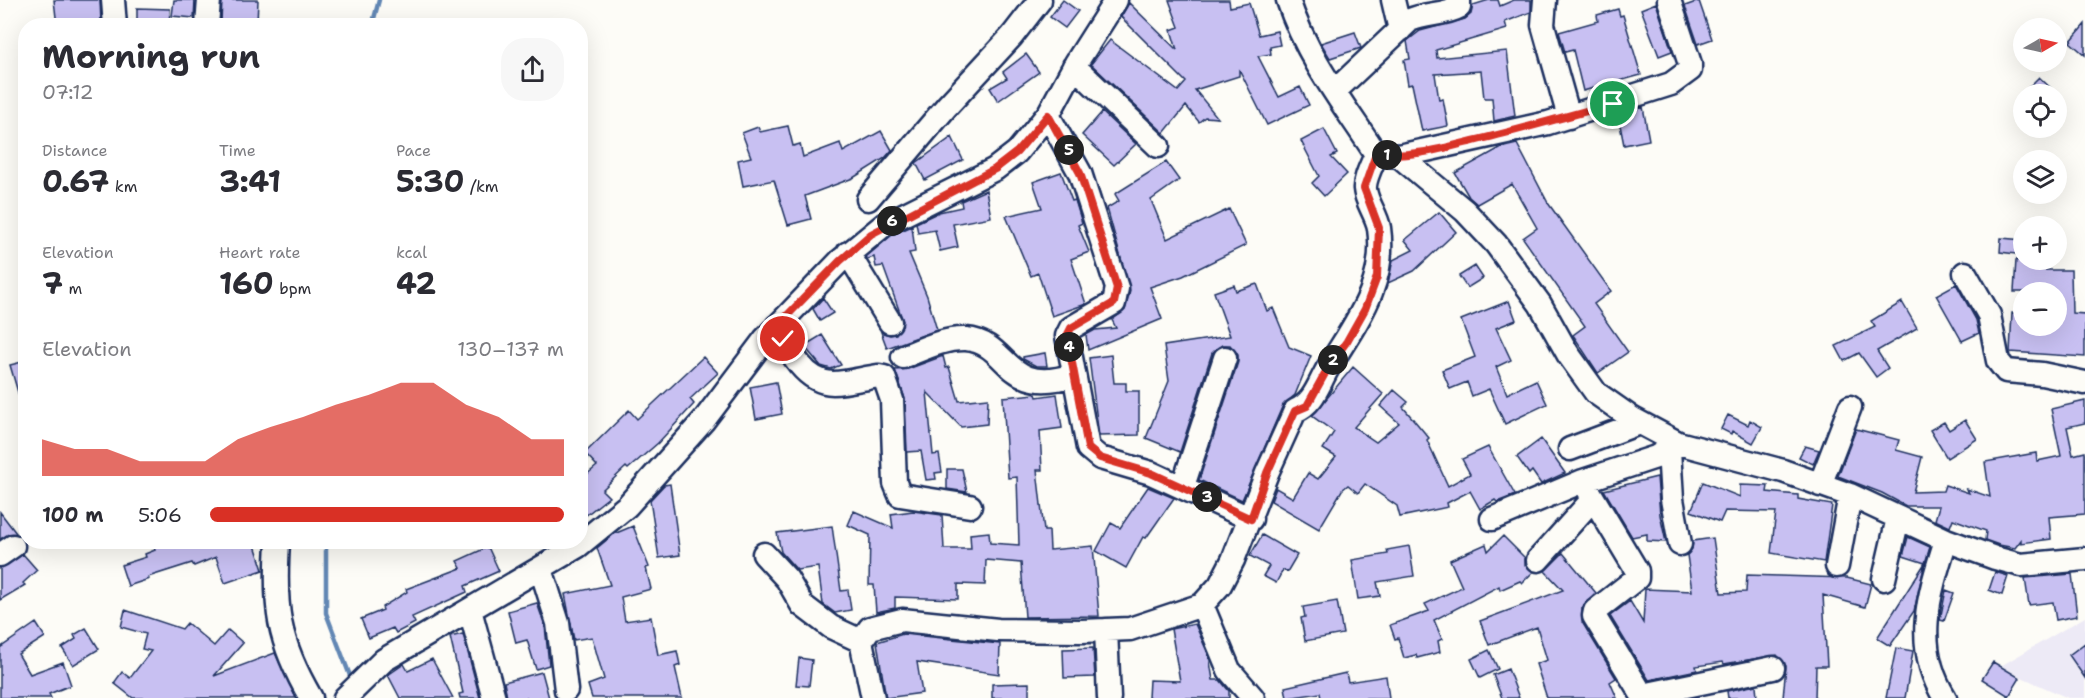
<!DOCTYPE html>
<meta charset="utf-8">
<style>
:root{--surface:#fff;--page:#f7f7f7;--text:#2b2b33;--muted:#7c7c81;--accent:#d93025}
body{margin:0;font-family:"Shantell Sans",sans-serif;background:var(--page);color:var(--text);height:100vh;display:flex;flex-direction:column;font-size:22px;white-space:nowrap}
*{box-sizing:border-box;margin:0}
p{font-size:20px;color:var(--muted)}
.icon{flex:none;width:33px;height:33px;fill:none;stroke:currentColor;stroke-width:2;stroke-linecap:round;stroke-linejoin:round}
.map{position:relative;flex:1;overflow:hidden}
.side{position:absolute;left:18px;top:18px;width:570px;height:531px;display:flex;flex-direction:column;background:var(--surface);border-radius:24px;box-shadow:0 6px 24px #0002}
.side>*{flex:none}
.needle{width:39px;rotate:81deg}
.buttons{position:absolute;left:2013px;top:18px;display:grid;gap:12px}
.buttons a{display:grid;place-items:center;width:54px;height:54px;border-radius:50%;background:var(--surface);box-shadow:0 6px 24px #0002;font-size:30px}
.pin{position:absolute;display:grid;place-items:center;width:51px;height:51px;color:#fff;margin:-26px;border:3px solid #fff;border-radius:50%;box-shadow:0 2px 6px #0007}
.km{position:absolute;width:30px;height:30px;margin:-15px;border-radius:50%;background:#222;color:#fff;font-size:16px;line-height:30px;text-align:center}
.round{display:grid;place-items:center;flex:none;width:63px;height:63px;border-radius:24px;background:var(--page)}
.overview{display:flex;align-items:center;justify-content:space-between;height:102px;padding:0 24px}
h1{font-size:33px;font-weight:700;line-height:45px}
.stats{display:grid;grid-template-columns:repeat(3,1fr);gap:9px;height:102px;padding:6px 24px}
.stats div{display:grid;align-content:center}
.stats b{font-size:30px;font-weight:700}
.stats small{font-size:16px;font-weight:400}
.stats p{font-size:16px}
.chart{height:168px;padding:12px 24px}
.chart p{display:flex;justify-content:space-between}
.chart svg{width:100%;height:108px;margin-top:6px;fill:var(--accent);opacity:.7}
ul{padding:0 24px;list-style:none;font-size:20px}
li{display:grid;grid-template-columns:96px 72px 1fr;align-items:center;height:45px}
li i{height:15px;border-radius:8px;background:var(--accent)}
.map>svg:first-child{display:block}
</style>
<div class="map">
<svg width="2085" height="698" viewBox="0 0 2085 698">
<rect width="100%" height="100%" fill="#fdfcf7"/>
<filter id="ink" filterUnits="userSpaceOnUse"><feTurbulence type="fractalNoise" baseFrequency=".0167" numOctaves="2"/><feDisplacementMap in="SourceGraphic" scale="12" xChannelSelector="R" yChannelSelector="G"/><feConvolveMatrix kernelMatrix="1 2 1 2 8 2 1 2 1" color-interpolation-filters="sRGB"/></filter>
<g filter="url(#ink)">
<path fill="#edeaf6" d="M2085 617V698H2068L1999 667Z"/>
<g fill="none" stroke-linecap="round" stroke-linejoin="round">
<path stroke="#6287b4" stroke-width="4.5" d="M372 26 379 0
M326 542V613L352 681"/>
</g>
<path fill="#c8c0f2" stroke="#1b2f5e" stroke-width="1.5" d="M54 0H100L101 23 57 26Z
M174 0H195L194 18 172 16Z
M222 0H258L257 23 221 22Z
M1063 0 1078 11 1065 28 1050 17Z
M1169 0H1229L1230 7 1249 3 1259 35 1277 31 1280 45 1270 47 1271 54 1258 56 1279 97 1300 87 1309 105 1267 125 1239 69V76L1195 90 1218 118 1205 117 1199 122 1186 106 1164 133 1091 64 1110 40 1178 91 1186 82 1121 17 1129 3 1177 50 1171 30 1179 27Z
M1489 0H1498L1500 6 1514 0H1531V12L1505 22 1507 29 1436 50 1437 58 1507 51 1515 116 1494 121 1492 98H1484L1481 71 1435 74 1439 100 1443 99 1448 126 1422 131 1412 84 1408 85 1404 60 1410 59 1407 41 1420 31 1465 19 1471 14 1473 5Z
M1699 1 1712 39 1698 44 1685 6Z
M1656 3 1672 51 1659 56 1641 9Z
M137 8 170 9 169 26H137Z
M1618 9 1620 16 1623 15 1641 75 1583 91 1573 50 1565 52 1559 32 1598 21 1597 15Z
M2085 24V55L2070 42Z
M1355 32 1361 48 1330 58 1321 43Z
M1026 54 1039 72 998 101 990 88 1007 78 1003 72Z
M2039 77 2057 94H2022Z
M1643 107 1649 140 1624 145 1618 115Z
M1102 112 1136 144 1114 165 1082 135Z
M788 126 793 146 800 144 803 157 840 143 843 152 881 131 892 150 885 158 853 178 805 196 811 219 788 225 774 180 743 186 738 160 751 157 742 133 758 127 760 132Z
M1324 129 1337 154 1331 157 1347 174 1324 196 1312 183 1319 176 1301 141Z
M952 137 963 160 925 180 916 163Z
M1517 144 1548 203 1611 291 1594 304 1628 352 1598 373 1573 335 1585 326 1523 238 1537 228 1512 184 1477 204 1469 197 1455 173 1500 148Z
M1166 162 1179 180 1151 200 1167 239 1229 209 1246 245 1183 276 1150 287 1162 319 1088 350 1086 335 1095 330 1116 328 1112 320 1125 310 1130 291 1107 208 1119 201 1115 194Z
M1061 172 1072 201 1075 200 1082 223 1078 225 1089 252 1071 259 1086 304 1052 316 1038 273 1031 276 1006 216 1042 208 1033 182Z
M986 190 991 217 953 224 958 247 940 251 935 230 918 233 916 223 939 212 962 207 961 201Z
M1439 212 1456 232 1414 271 1388 283 1393 260 1413 250 1405 240Z
M912 226 915 252 909 253 927 296 937 330 887 348 881 332 890 335 896 334 903 321 883 266 876 267 874 257 868 259 866 257 892 235Z
M2001 238 2024 240V255L2000 252Z
M2016 260 2044 261 2043 270H2071L2072 313 2085 314V357L2010 352 2012 313H2024V326H2056V292H2014Z
M1475 266 1483 278 1467 288 1459 276Z
M1257 284 1267 311 1273 308 1289 347 1311 356 1295 395 1283 405 1242 500 1199 480 1238 362V355L1230 345H1222L1212 353 1180 452 1146 438 1169 381 1164 346 1230 336 1214 292 1234 285 1236 291Z
M1956 284 1976 320 1979 333 1962 341 1936 295Z
M823 298 833 313 820 321 813 309Z
M1509 301 1516 320 1496 328 1511 360 1496 367 1507 394 1536 380 1547 404 1505 424 1489 389 1472 396 1467 382 1450 389 1442 370 1475 357 1461 320Z
M1902 302 1917 328 1877 351 1888 368 1876 377 1859 353 1844 361 1836 346 1875 327 1871 321Z
M822 335 841 365 831 369 821 366 804 346Z
M1045 353 1047 366H1036L1023 359V357Z
M1111 355 1114 383H1126V391H1139V435L1099 436 1089 358Z
M943 356 946 368 949 367 959 401 988 398 987 424 961 427 927 392 933 455 939 454 942 472 935 473 936 479 926 480 921 451 907 452 905 399 895 370 908 369Z
M703 357 718 373 690 399 694 404 658 443 628 469 626 467 602 490 609 497 580 520V480L597 466 585 453 629 410 637 419Z
M26 361V405L22 406 10 365Z
M1353 367 1383 394 1354 427 1376 442 1399 423 1380 406 1394 390 1408 402 1403 407 1429 438 1427 440 1448 486 1470 474 1462 459 1488 447 1515 495 1497 502 1495 500 1480 509 1470 491 1447 503 1448 507 1400 517 1397 506 1365 484 1358 493 1348 485 1342 490 1319 529 1271 501 1276 488 1293 498 1308 473 1318 479 1336 457 1323 449 1334 432 1312 416Z
M776 382 782 414 756 419 750 387Z
M1036 394 1037 397 1057 394 1062 428 1040 431 1042 470H1037L1044 531H1049L1050 550 1093 546 1099 616 1025 617 1021 563 986 560 985 585 958 584V599L895 597V608L876 612 874 585H869L870 535 848 525 854 511 893 528 891 514 913 511 942 515 944 549H971L970 534 989 532 990 543 1019 545 1017 477 1008 478 1003 397Z
M2085 401V423L2067 427 2073 455 2085 452V514L2049 517 2051 539 2021 543V540L2015 548 1999 545 1985 540 1986 531 1953 519 1950 527 1935 520 1939 506H1906L1882 493 1838 476 1856 429 1899 440 1896 450 1922 457 1913 492 1943 491 1945 485 1969 493 1967 489 1990 497 1985 462 2036 453 2037 461 2061 456 2051 409Z
M1728 415 1748 425 1750 420 1762 427 1753 443 1732 431 1731 434 1721 429Z
M1965 420 1977 439 1947 458 1930 430 1944 422 1949 430Z
M1541 439 1565 473 1541 484 1532 471 1529 474 1517 457Z
M1805 446 1819 450 1813 464 1799 457Z
M947 469H962L967 492 947 489Z
M1657 477 1660 515 1666 542 1647 541V534L1632 537 1604 490Z
M1703 482 1740 497V485L1768 486 1767 492 1798 495V499L1832 505 1824 562 1771 553 1776 512 1725 511 1720 522 1691 511Z
M670 484 680 555 659 558 650 500 664 485Z
M1148 487 1174 498 1146 538 1143 537 1126 568 1096 551 1111 523 1120 528Z
M0 512 16 533 0 539Z
M633 526 649 567 646 568 651 589 621 597 625 621 651 617 658 655 677 651 680 665 675 667 682 698H592L588 685 604 679 592 637 574 640 565 594 610 585 597 548 614 534Z
M832 526 841 591 848 590 851 610 835 613 823 604 818 567 797 570 781 552 777 533Z
M1262 535 1297 555 1287 572 1283 570 1276 583 1263 576 1269 566 1250 556Z
M1503 536 1525 558V565L1533 572 1522 583 1520 581 1500 590 1499 586 1434 620 1442 639 1438 641 1440 652 1417 658 1416 655 1404 658 1398 638 1395 639 1390 625 1429 611 1425 604 1462 587 1450 560 1486 544 1488 551Z
M1908 537 1930 547 1925 563 1903 556Z
M1713 538 1721 593 1746 592 1747 575 1847 578 1871 584 1865 607 1823 595 1827 666H1816L1815 698H1783L1786 666 1777 655 1724 664 1723 662 1696 666 1697 670 1649 680 1610 616 1630 601 1643 623 1645 589 1692 591 1687 555 1692 549 1693 541Z
M151 542H254L263 570 225 583 216 557 194 566 192 563 148 577 149 579 128 586 121 565 146 557 145 554 155 550Z
M1409 546 1414 576 1377 582 1380 596 1358 599 1352 560 1388 554 1387 550Z
M488 547 499 571 465 586 467 592 412 617 415 623 396 633 393 628 369 638 361 619 383 610 382 607 407 592 406 589 461 568 457 561Z
M1563 553 1596 593 1582 608V622L1616 678 1610 682 1617 698H1547L1536 664 1547 660 1537 627 1489 645 1480 621 1563 590 1545 571Z
M23 554 37 570 23 583 25 585 0 600V568Z
M1925 563 1914 611 1890 646 1877 638Z
M1995 572 2008 576 2002 595 1989 590Z
M2072 574 2077 616 2056 620 2053 602 2029 605 2025 578Z
M1946 590 1954 593 1944 621 1940 620Z
M1337 601 1343 634 1305 641 1301 618 1305 617 1303 607Z
M537 603 545 626 549 665 536 669 527 640 516 643 508 611Z
M125 610 182 629 187 623 214 646 228 630 243 643 214 676 275 653 296 698H133L114 683 122 672 130 678 151 651 142 649 146 634 121 627Z
M36 623 45 637 18 654 30 674 63 662 71 685 49 694 51 698H0V648Z
M1195 624 1209 656 1213 680H1220L1229 691V698H1148L1149 680 1180 681 1171 629Z
M86 628 99 649 73 665 62 648 76 639 74 635Z
M463 634 480 698H460L459 694 463 693 450 637Z
M903 634 1000 644 999 674 917 662 922 693 886 698 877 642Z
M2085 643V678L2069 655Z
M1093 648 1095 677 1064 678 1063 649Z
M1896 648 1913 651 1905 698H1886Z
M1489 650 1498 669 1480 678 1471 659Z
M799 658 812 660 809 686 796 685Z
M432 659 453 698H400L388 675 404 664 408 671Z
M1993 662 2020 678 2009 696 1982 679Z
M1508 669 1519 698H1502L1493 675Z
M542 672 549 698H507L504 682Z
M1346 673 1348 682 1386 676 1389 698H1321L1320 693 1287 698 1285 687Z
M1029 683V698H992V684Z
M1756 685 1757 698H1728L1727 691Z"/>
<g fill="none" stroke-linecap="round" stroke-linejoin="round">
<defs>
<path id="minor" d="M113 0 115 26
M1288 0C1306 56 1344 105 1376 154L1399 156 1465 211 1496 244 1540 304 1568 354 1596 393 1633 419 1678 443 1783 471 1850 495 1946 540 1995 558 2021 565 2085 559
M1393 0 1400 30
M1545 0 1543 25 1569 117
M207 26 209 0
M1074 66 1158 146
M1335 91 1410 20C1425 13 1445 15 1459 7V0
M1048 115 1080 173 1117 288 1114 303 1071 328 1067 336 1088 448 1100 458 1151 473 1251 519
M1399 156 1548 123 1671 84 1690 70V64L1669 0
M868 199 947 106 1012 36 1040 0
M848 253 890 322
M1965 273 1989 315 1998 361 2006 371 2042 374 2085 383
M777 326C788 348 804 383 833 383 847 383 864 378 879 376L884 377 892 400 895 483 900 495 970 506
M903 357C923 349 944 338 966 339 1011 343 1004 397 1073 375
M1570 449 1639 423
M1669 450 1672 499 1680 544
M1820 485 1850 407
M1183 486 1225 358
M1492 519 1583 481
M278 542C274 607 277 640 311 698
M764 554 787 579 802 605 831 627 861 641
M0 555 13 546
M1538 560 1593 499
M1837 566 1850 495
M541 569 558 623 566 690
M1884 579 1898 518
M1202 605 1229 670 1253 698
M470 610 494 698
M1106 630 1109 698
M1643 695 1773 668
M345 698 384 660 578 546 627 506 704 420 765 339 840 261 885 224 995 169 1017 152 1049 113 1076 63 1116 0
M873 698 861 641 870 628 902 620 998 630 1082 631 1130 629 1202 605 1220 585 1233 560 1267 473 1295 411C1314 403 1318 385 1328 368 1355 323 1387 285 1379 228 1377 215 1366 202 1365 189 1364 179 1373 163 1376 154
M1644 698 1594 616 1595 611 1637 578V571L1583 481 1656 457 1678 443
M1945 698C1912 645 1929 594 1946 540"/>
</defs>
<use href="#minor" stroke="#1b2f5e" stroke-width="27"/>
<use href="#minor" stroke="#fdfcf7" stroke-width="22"/>
</g>
</g>
<g fill="none" stroke-linecap="round" stroke-linejoin="round" filter="url(#ink)">
<defs>
<path id="route" d="M783 339 777 326 840 261 871 234 995 169 1017 152 1048 115 1080 173 1117 288 1114 303 1071 328 1067 336 1088 448 1100 458 1151 473 1251 519 1267 473 1295 411 1307 406 1329 366 1347 341 1365 309 1377 277 1379 228 1364 188 1376 154C1409 158 1441 149 1473 141 1520 130 1566 116 1613 104"/>
</defs>
<use href="#route" stroke="#fff" stroke-width="12"/>
<use href="#route" stroke="#d93025" stroke-width="8"/>
</g>
</svg>
<div class="buttons">
<a><svg class="needle" viewBox="-14 -14 28 28"><path d="M0-13l5 13h-10z" fill="#e53935"/><path d="M0 13l5-13h-10z" fill="#7c7c81"/></svg></a>
<a><svg class="icon" aria-label="locate" viewBox="0 0 24 24"><circle cx="12" cy="12" r="6"/><path d="M12 2v4M12 18v4M2 12h4M18 12h4"/></svg></a>
<a><svg class="icon" aria-label="layers" viewBox="0 0 24 24"><path d="M12 4l9 5-9 5-9-5zM3 14l9 5 9-5"/></svg></a>
<a>+</a>
<a>−</a>
</div>
<div class="pin" style="left:1613px;top:104px;background:#1e9e55"><svg class="icon" aria-label="arrive" viewBox="0 0 24 24"><path d="M6 21V4h12l-3 4 3 4H6"/></svg></div>
<div class="pin" style="left:783px;top:339px;background:#d93025"><svg class="icon" aria-label="check" viewBox="0 0 24 24"><path d="M5 12l5 5 9-10"/></svg></div>
<b class="km" style="left:1387px;top:155px">1</b>
<b class="km" style="left:1333px;top:360px">2</b>
<b class="km" style="left:1207px;top:497px">3</b>
<b class="km" style="left:1069px;top:347px">4</b>
<b class="km" style="left:1069px;top:150px">5</b>
<b class="km" style="left:892px;top:221px">6</b>
<section class="side">
<div class="overview"><div><h1>Morning run</h1><p>07:12</p></div><a class="round"><svg class="icon" aria-label="share" viewBox="0 0 24 24"><path d="M12 15V3M7 8l5-5 5 5M5 13v7h14v-7"/></svg></a></div>
<div class="stats">
<div><p>Distance</p><b>0.67<small> km</small></b></div>
<div><p>Time</p><b>3:41</b></div>
<div><p>Pace</p><b>5:30<small> /km</small></b></div>
</div>
<div class="stats">
<div><p>Elevation</p><b>7<small> m</small></b></div>
<div><p>Heart rate</p><b>160<small> bpm</small></b></div>
<div><p>kcal</p><b>42</b></div>
</div>
<div class="chart"><p><span>Elevation</span>130–137 m</p>
<svg viewBox="0 0 160 44" preserveAspectRatio="none"><path d="M0 44V29L10 33L20 33L30 38L40 38L50 38L60 29L70 24L80 20L90 15L100 11L110 6L120 6L130 15L140 20L150 29L160 29V44z"/></svg>
</div>
<ul>
<li><b>100 m</b>5:06<i style="width:100%"></i></li>
</ul>
</section>
</div>
